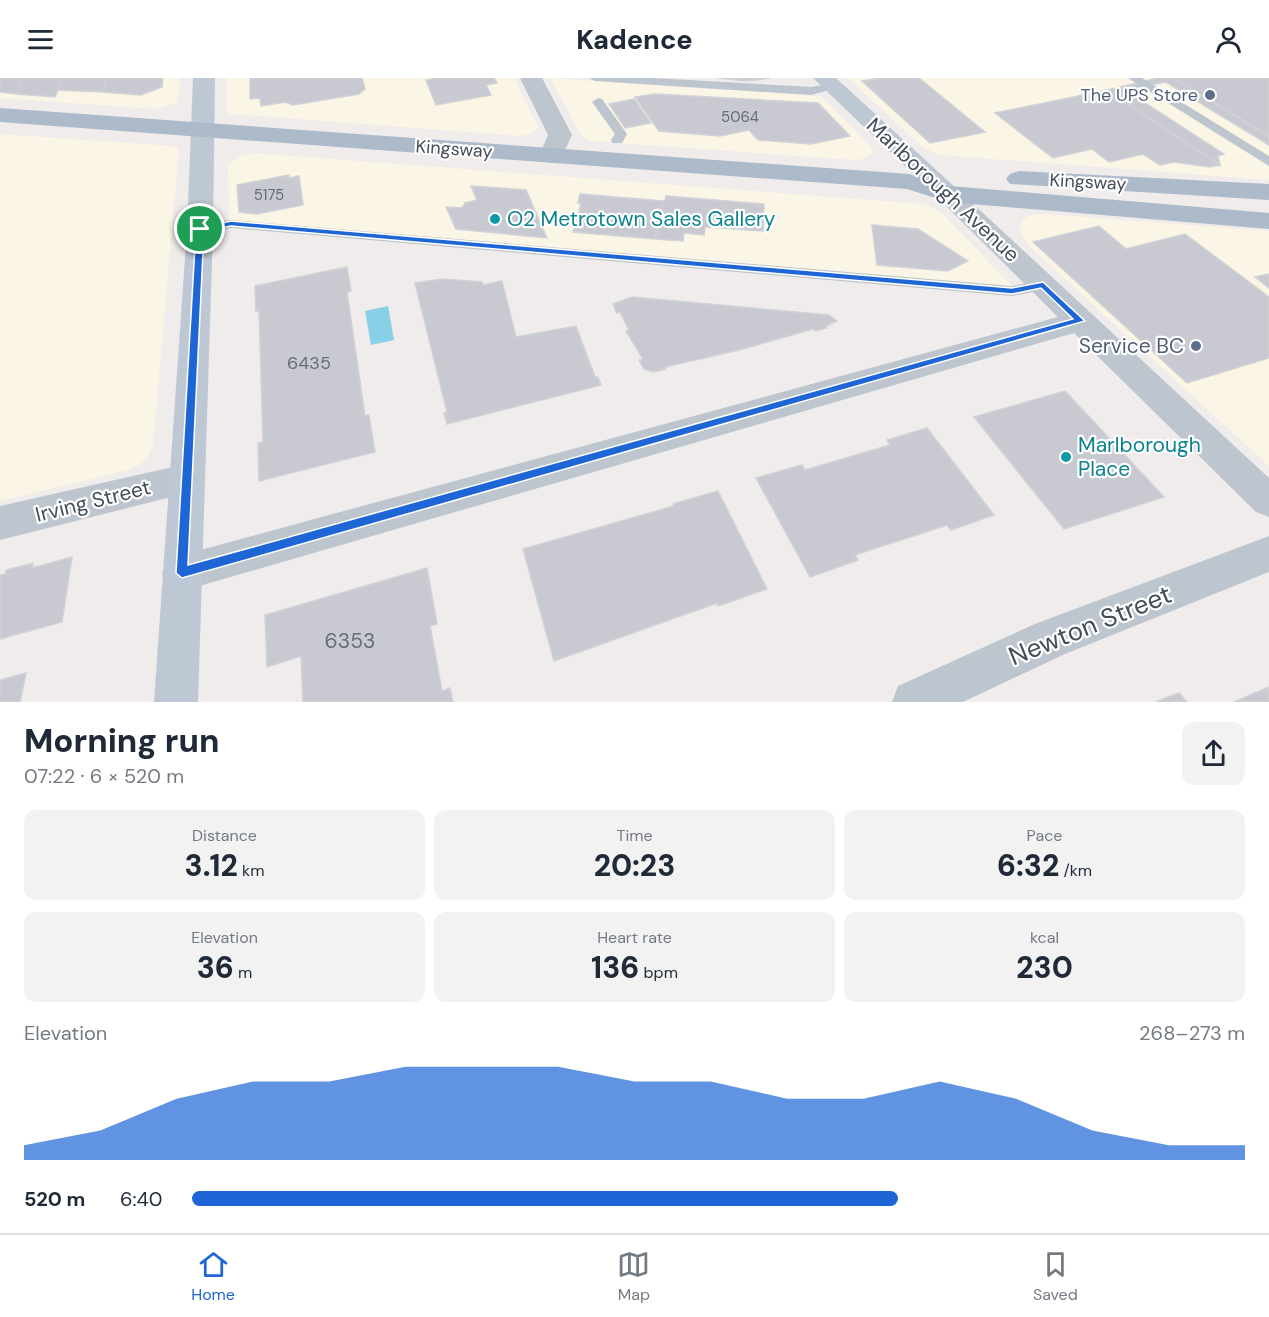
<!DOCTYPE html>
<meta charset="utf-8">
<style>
:root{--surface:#fff;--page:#f2f2f3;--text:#1f2937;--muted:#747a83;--line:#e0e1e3;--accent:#1e66d6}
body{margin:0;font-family:"DM Sans",sans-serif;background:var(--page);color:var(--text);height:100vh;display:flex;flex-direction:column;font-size:22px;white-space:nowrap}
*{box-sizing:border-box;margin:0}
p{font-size:20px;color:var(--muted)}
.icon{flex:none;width:33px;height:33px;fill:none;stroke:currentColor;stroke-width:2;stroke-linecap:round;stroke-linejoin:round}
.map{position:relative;height:624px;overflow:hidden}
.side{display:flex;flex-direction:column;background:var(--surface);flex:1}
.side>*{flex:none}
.pin{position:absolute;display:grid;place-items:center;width:51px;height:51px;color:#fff;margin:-26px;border:3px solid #fff;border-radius:50%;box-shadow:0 2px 6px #0007}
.round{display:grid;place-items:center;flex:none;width:63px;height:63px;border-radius:12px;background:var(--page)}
.overview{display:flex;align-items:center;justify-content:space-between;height:102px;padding:0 24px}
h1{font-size:33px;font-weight:800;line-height:45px}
.metrics{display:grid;grid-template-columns:repeat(3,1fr);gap:9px;height:102px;padding:6px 24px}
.metrics div{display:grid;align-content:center;border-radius:12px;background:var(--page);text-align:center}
.metrics b{font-size:30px;font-weight:800}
.metrics small{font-size:16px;font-weight:400}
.metrics p{font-size:16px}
.chart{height:168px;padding:12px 24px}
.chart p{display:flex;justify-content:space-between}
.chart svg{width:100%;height:108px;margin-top:6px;fill:var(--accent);opacity:.7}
ul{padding:0 24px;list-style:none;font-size:20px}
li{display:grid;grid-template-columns:96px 72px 1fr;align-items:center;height:45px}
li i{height:15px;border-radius:8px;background:var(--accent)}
header{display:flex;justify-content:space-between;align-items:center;height:78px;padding:0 24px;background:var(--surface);font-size:27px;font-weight:800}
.menu{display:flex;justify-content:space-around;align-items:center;height:84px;border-top:2px solid var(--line);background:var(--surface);font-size:16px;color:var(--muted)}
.menu a{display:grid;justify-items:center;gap:3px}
.menu .selected{color:var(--accent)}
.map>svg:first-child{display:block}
</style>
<header><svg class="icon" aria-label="menu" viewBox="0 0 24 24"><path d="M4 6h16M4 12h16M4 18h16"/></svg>Kadence<svg class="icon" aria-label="person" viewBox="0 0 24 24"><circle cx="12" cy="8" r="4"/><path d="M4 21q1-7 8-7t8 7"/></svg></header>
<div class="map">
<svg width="1269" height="624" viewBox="0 0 1269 624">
<rect width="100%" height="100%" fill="#efeceb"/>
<path fill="#faf5e4" d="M0 0H181L177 24 156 31 0 20Z
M226 0H514L538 49 533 55 519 58 230 36 226 32Z
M550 0 821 18 871 69 873 75 864 81 854 82 589 63 581 57Z
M848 0H1269V102L940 77 924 70Z
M0 56 174 68 179 72 153 367 150 374 141 386 128 392 0 423Z
M255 75 924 126 940 133 1017 213 229 145 228 87 240 78Z
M1044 136 1269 153V388L1027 166 1020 154 1021 143 1031 137Z"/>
<path fill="#88cfe8" d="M388 228 394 262 371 267 365 233Z"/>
<path fill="#c9cad1" stroke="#d0d2d7" stroke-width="1.5" d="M0 0H23L17 16 0 14Z
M23 0H63L55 19 17 16Z
M63 0H107L103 14 58 12Z
M107 0H163L162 9 141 17 103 14Z
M250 0H362L365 11 359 16 293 27 286 24 261 28 260 20 250 21Z
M438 0H494L497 5 486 7 491 17 436 27 426 2Z
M717 0H770L748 3Z
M880 0H919L985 54 930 65 862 3Z
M1158 0H1173L1269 58V67L1166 4 1125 12 1224 76 1218 78 1220 87 1107 12Z
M1173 0H1269V58Z
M1107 12 1220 87 1210 89 1174 84 1160 87 1143 76 1109 84 1092 71 1053 80 995 35Z
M655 16 818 25 850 58 811 66 758 62 749 52 720 58 659 53 635 19Z
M634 21 651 45 625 50 609 26Z
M289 97V100L299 98 303 127 257 136 239 134 237 107Z
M471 108 526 112 547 160 456 151 446 129 462 130 465 125 477 122Z
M580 116 663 123 655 161 573 154 581 126 578 125Z
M666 118 764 126 763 153 705 149 704 157 684 155 683 163 655 161 663 123H665Z
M872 147 918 151 968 183 948 193 877 187Z
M1099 148 1126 171 1185 156 1269 219V280L1187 305 1033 164Z
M347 189 351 213 347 214 365 338 369 337 375 374 259 403 258 365 263 364 259 232 256 233 255 208Z
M1269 196V210L1255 199Z
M443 201 482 204 483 207 502 203 516 259 576 248 595 299H598L601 307 447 346 444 335 447 334 415 205Z
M632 219 829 237 837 243 826 248 827 250 815 253 813 251 739 272 665 289 666 291 654 294 644 291 639 282 643 281 626 253 629 252 620 234 617 235 613 226Z
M1065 313 1164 419 1064 451 974 339Z
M927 350 994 437 951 452 947 447 855 477 858 482 810 499 756 400 802 387 805 392 890 367 887 362Z
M718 413 767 511 718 528 717 525 554 583 523 471 674 428 673 426Z
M72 479 62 544 0 561V497L6 496V492L33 485 32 490Z
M427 490 437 546 430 548 442 613 450 610 453 624H303L301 578 267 589 265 537Z
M26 595 20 624H0V602Z
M1269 609V624H1234Z
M1179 615 1187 624H1156L1163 621Z"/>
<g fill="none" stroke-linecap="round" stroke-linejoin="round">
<path fill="#bdc5ce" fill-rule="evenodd" d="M589 0H653L811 9 834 5 840 9 811 17 595 3Z
M1128 0H1142L1269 78V88Z
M598 20 602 21 627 56 622 65H612L611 62 615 56 592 24Z
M231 142 1012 208 1043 202 1051 207 1049 211 1012 218 231 150 200 156 193 151 200 146Z"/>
<path fill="#bdc5ce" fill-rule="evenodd" d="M520 0H542L572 57 560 83 551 85 542 83 539 78 548 57Z
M948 108 957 111 1269 400V439L1256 434 1074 255 182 513 168 508 162 495 168 482 182 477 1058 239 939 121 935 116 939 111Z
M186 386 199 390 204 401 199 412 0 462V428Z
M1269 458V494L1065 576 963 624H892L898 608 1035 546Z"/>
<path fill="#bec8d5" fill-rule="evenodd" d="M193 0H215L213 151 198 624H154L187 151Z
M813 0H836L957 111 961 116 957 121 948 124 939 121Z"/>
<path fill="#acbaca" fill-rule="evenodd" d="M0 30 909 96 950 108 1269 135V151L948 124 907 111 0 44Z
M1019 93 1269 106V122L1010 106 1006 101 1010 96Z"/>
</g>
<path fill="#1e66d6" stroke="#fff" stroke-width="1.5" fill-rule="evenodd" d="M231 143 1012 210 1043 204 1085 243 182 500 176 495 196 151ZM231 148 1012 216 1041 210 1073 241 188 487 204 153Z"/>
<g fill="#5c6f8a" stroke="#fff" stroke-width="2">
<circle cx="1210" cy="17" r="6"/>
<circle cx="1196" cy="268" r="6"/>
</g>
<g fill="#0f9aa8" stroke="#fff" stroke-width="2">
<circle cx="495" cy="141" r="6"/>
<circle cx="1066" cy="379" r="6"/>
</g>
<g text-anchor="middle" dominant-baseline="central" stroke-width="4.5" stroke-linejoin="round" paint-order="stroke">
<g font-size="15" fill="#666d76">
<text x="740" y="39">5064</text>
<text x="269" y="117">5175</text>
</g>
<g font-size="18" fill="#4e5e75" stroke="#fff" text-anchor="end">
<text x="1198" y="17">The UPS Store</text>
</g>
<g font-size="18" fill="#454e58" stroke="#fff">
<text transform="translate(454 71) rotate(4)">Kingsway</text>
<text transform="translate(1088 104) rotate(3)">Kingsway</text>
</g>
<g font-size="18" fill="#666d76">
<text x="309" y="285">6435</text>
</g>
<g font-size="21" fill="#454e58" stroke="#fff">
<text transform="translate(943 112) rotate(43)">Marlborough Avenue</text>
<text transform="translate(93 423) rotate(-14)">Irving Street</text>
</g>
<g font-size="21" fill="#0d838f" stroke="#fff" text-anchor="start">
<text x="507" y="141">O2 Metrotown Sales Gallery</text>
<text x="1078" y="367">Marlborough<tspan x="1078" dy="24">Place</tspan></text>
</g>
<g font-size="21" fill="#4e5e75" stroke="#fff" text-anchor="end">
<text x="1184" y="268">Service BC</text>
</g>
<g font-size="21" fill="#666d76">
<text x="350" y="563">6353</text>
</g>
<g font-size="26" fill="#454e58" stroke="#fff">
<text transform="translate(1090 547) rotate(-22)">Newton Street</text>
</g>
</g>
</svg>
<div class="pin" style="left:200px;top:151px;background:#1e9e55"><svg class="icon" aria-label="arrive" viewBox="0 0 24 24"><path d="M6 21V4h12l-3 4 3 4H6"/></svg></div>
</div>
<section class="side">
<div class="overview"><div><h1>Morning run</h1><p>07:22 · 6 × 520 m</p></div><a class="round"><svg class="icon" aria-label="share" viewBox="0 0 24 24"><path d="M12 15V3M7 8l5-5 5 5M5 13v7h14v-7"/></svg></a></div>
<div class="metrics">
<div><p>Distance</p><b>3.12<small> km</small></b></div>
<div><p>Time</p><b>20:23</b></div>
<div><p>Pace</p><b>6:32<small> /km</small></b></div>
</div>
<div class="metrics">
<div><p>Elevation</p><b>36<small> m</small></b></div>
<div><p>Heart rate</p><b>136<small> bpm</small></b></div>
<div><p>kcal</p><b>230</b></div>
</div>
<div class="chart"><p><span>Elevation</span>268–273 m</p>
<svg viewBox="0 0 160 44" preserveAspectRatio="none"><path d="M0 44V38L10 32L20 19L30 12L40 12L50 6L60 6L70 6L80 12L90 12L100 19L110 19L120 12L130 19L140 32L150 38L160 38V44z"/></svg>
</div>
<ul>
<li><b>520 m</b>6:40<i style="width:67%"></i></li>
</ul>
</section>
<nav class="menu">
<a class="selected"><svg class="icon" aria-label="home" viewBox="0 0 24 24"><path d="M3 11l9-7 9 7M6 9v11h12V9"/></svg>Home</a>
<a><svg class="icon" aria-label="map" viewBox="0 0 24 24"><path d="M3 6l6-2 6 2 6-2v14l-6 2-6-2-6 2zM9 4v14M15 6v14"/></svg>Map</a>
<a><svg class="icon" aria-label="saved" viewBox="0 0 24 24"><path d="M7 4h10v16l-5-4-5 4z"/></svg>Saved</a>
</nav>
